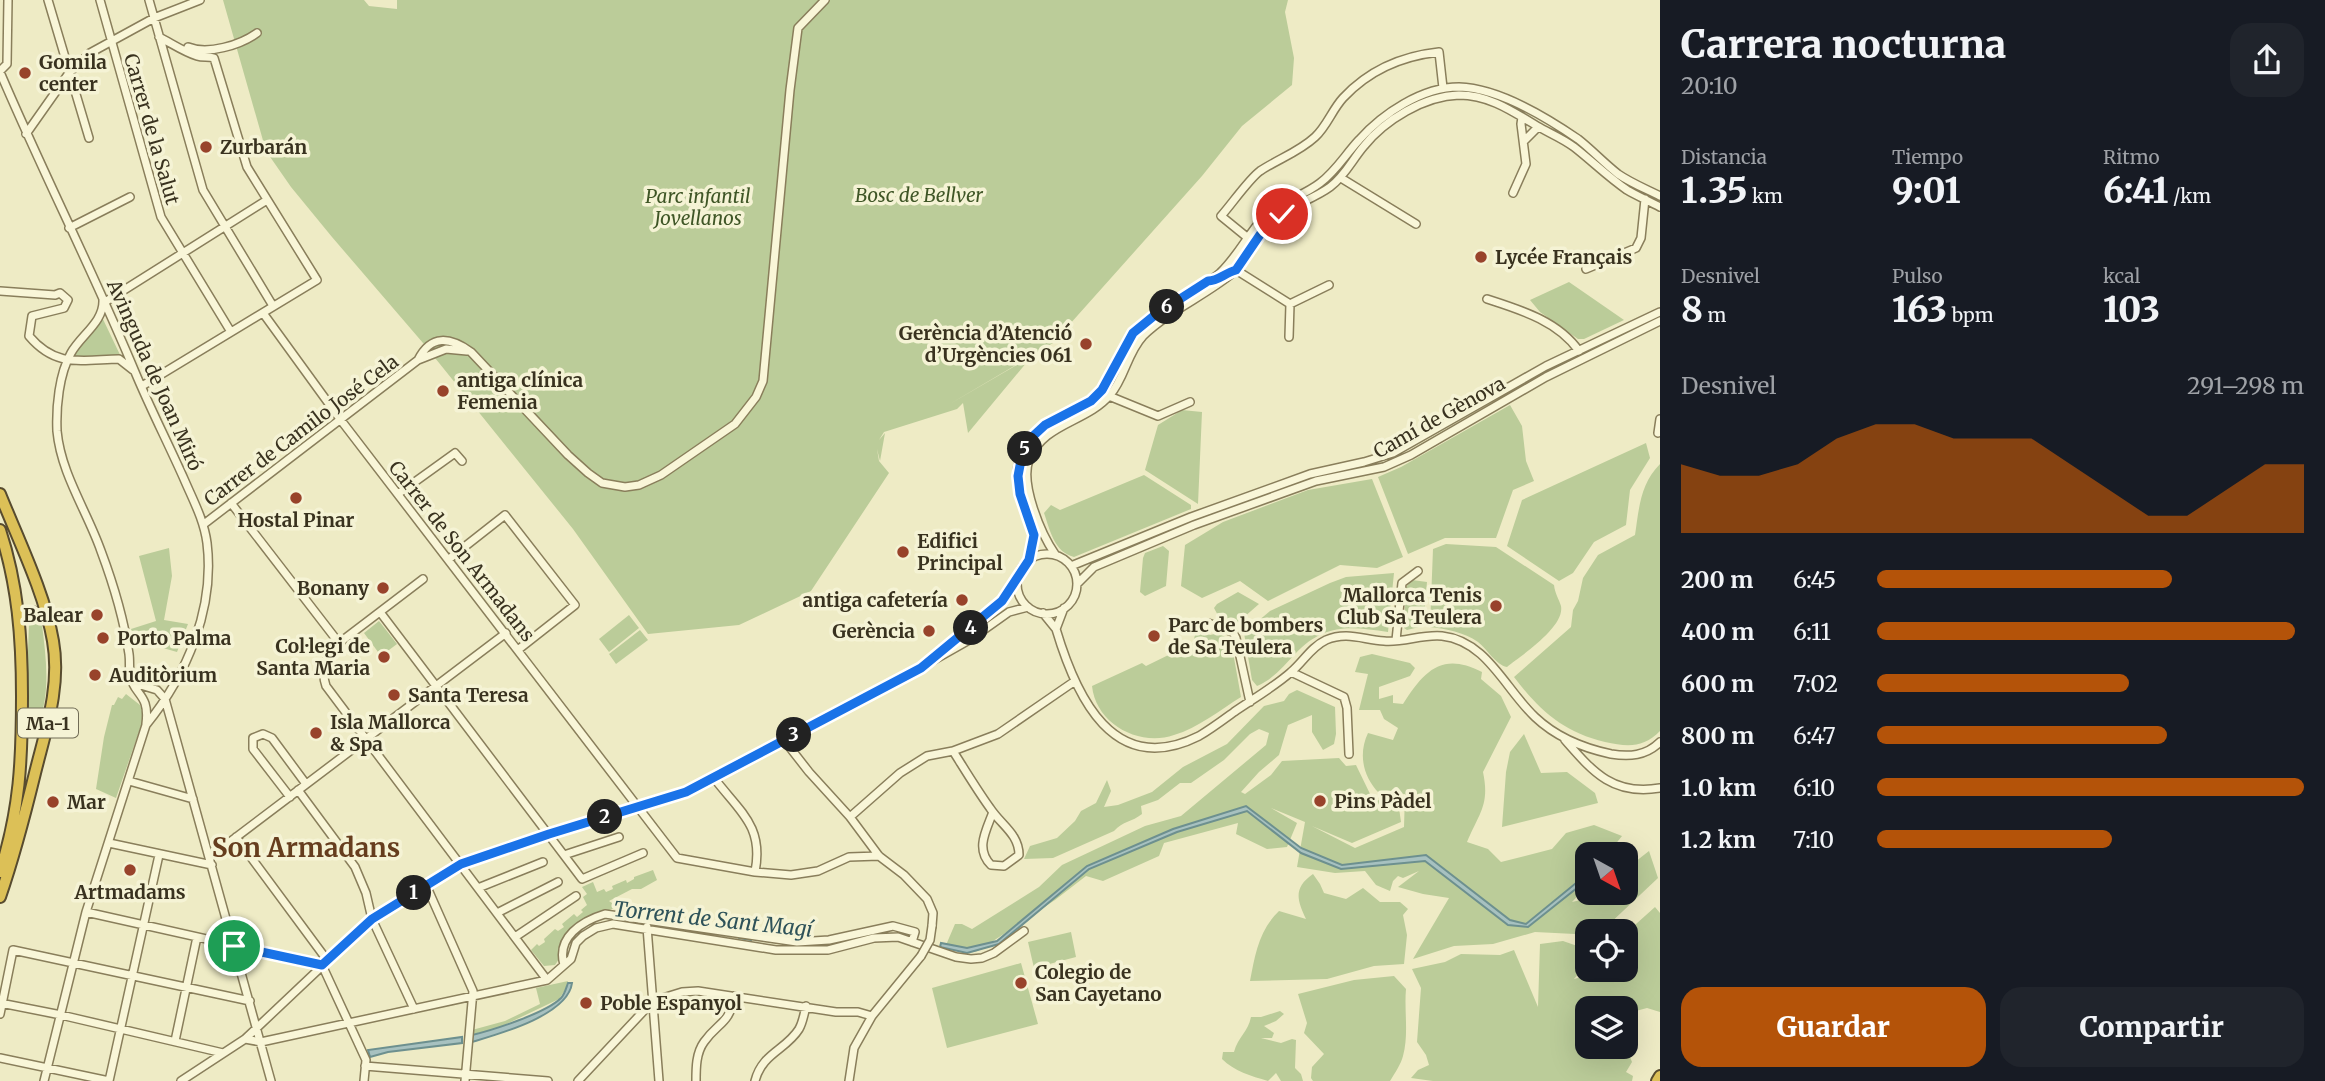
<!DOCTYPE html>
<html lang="es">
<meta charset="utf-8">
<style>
:root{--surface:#171b24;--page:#20242c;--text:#f1f3f6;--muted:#9ea1a6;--accent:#b45309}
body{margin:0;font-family:Merriweather,serif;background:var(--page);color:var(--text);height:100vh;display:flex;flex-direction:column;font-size:26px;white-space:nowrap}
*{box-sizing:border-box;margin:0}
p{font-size:23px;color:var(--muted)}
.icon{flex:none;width:38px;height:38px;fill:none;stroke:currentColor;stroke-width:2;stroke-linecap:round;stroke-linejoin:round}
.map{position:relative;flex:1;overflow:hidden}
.panel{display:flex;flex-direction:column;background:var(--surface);width:665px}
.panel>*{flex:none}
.needle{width:46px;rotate:140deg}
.fabs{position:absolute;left:1575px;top:842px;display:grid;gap:14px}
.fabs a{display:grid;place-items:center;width:63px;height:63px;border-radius:14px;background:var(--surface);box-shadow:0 7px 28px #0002;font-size:35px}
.pin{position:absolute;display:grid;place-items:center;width:60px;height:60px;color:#fff;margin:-30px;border:4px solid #fff;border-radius:50%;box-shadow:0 2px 7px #0007}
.km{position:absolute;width:35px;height:35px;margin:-18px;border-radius:50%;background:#222;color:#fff;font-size:19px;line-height:35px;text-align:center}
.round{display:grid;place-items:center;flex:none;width:74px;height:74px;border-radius:21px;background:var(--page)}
.head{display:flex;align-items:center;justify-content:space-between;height:119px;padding:0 21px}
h1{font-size:38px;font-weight:800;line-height:52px}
.metrics{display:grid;grid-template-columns:repeat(3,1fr);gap:10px;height:119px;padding:7px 21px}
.metrics div{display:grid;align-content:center}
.metrics b{font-size:35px;font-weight:800}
.metrics small{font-size:19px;font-weight:400}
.metrics p{font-size:19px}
.chart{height:196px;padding:14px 21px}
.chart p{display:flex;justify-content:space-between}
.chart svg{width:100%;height:126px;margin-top:7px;fill:var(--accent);opacity:.7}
.cta{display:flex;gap:14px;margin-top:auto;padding:14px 21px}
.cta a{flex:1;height:80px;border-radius:21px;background:var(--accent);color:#fff;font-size:28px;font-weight:800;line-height:80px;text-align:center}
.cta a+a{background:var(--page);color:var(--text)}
ul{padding:0 21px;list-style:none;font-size:23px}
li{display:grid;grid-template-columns:112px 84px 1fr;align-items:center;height:52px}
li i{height:18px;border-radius:9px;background:var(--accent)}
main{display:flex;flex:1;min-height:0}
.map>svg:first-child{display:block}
</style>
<main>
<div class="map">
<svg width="1660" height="1081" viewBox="0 0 1660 1081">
<rect width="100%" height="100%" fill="#eeebc5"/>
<path fill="#bc9" d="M223 0H364L369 6 397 9V0H1288L1285 12 1294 58 1292 85 1242 126 1202 176 1053 343 948 405 1032 356 968 433 963 403 957 409 884 432 879 440 885 433 880 461 877 449 879 461 889 473 811 591 739 625 648 634 573 529 423 343 332 237 291 187 266 151Z
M1569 282 1624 320 1584 339H1578L1540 312 1530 300Z
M101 315 122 359 67 360Z
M1510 405 1522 426 1526 461 1534 481 1513 490 1496 538H1445L1408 554 1378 477 1401 467Z
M1182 410 1202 412 1198 504 1145 470 1158 425Z
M1646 443 1650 458 1630 490 1626 525 1594 542 1573 573 1559 581 1507 546 1522 500Z
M1660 464V731C1643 748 1628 747 1605 742 1563 732 1540 711 1514 677L1571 627 1573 610 1578 601 1583 578 1598 555 1635 535C1639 509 1640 484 1660 464Z
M1144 475 1191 505V509L1074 557C1054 552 1050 530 1044 513L1051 505 1060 510Z
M1372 479 1403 557 1377 568 1340 565 1268 601 1240 581 1202 598 1181 586 1185 545 1223 522 1308 490Z
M1446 544 1496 547 1554 585C1555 594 1559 599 1561 606 1565 627 1522 655 1507 667 1496 665 1487 649 1478 642 1464 632 1446 629 1430 627L1433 549Z
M1163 546 1169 551 1166 586 1145 596 1140 592 1143 558 1145 553Z
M169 548 172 576 164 620 188 624 177 652 135 640 131 629 156 621 139 556Z
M1394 573 1388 632C1350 626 1324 623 1295 654 1284 666 1272 680 1257 686L1252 680 1244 633 1270 611 1330 583 1346 577Z
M1412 580 1427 582 1423 626 1407 630 1404 628 1406 587Z
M1238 592 1259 604 1235 625 1221 621 1214 608 1217 604Z
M629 615 639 628 609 652 599 639Z
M36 620 42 625C46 657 51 694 38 724L27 720 26 706 29 623Z
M379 621 397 644 381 656 364 633Z
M640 630 648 640 616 664 609 654Z
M1201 631 1210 635 1219 633 1231 641 1241 697C1220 710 1198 728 1174 735 1139 747 1096 724 1092 686L1142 663 1146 666 1193 643 1195 635Z
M1372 654 1410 663 1415 668 1410 676 1379 687V699L1393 695V703L1403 704C1424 671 1442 651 1482 672L1481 679 1501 696 1511 717 1483 772C1490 805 1479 813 1467 842L1488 849 1501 862 1552 849 1566 833 1594 825 1622 836 1614 846 1610 854H1587V886L1572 902 1589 898 1596 893 1626 892V869L1649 851 1658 878 1605 928 1575 934 1535 932 1493 944 1454 946 1413 959 1449 898 1423 894 1398 887 1419 871 1403 878 1398 876 1393 881 1390 891 1376 885 1365 871 1335 873 1297 867 1305 822 1271 808 1297 823 1287 847 1267 849 1236 834 1238 823 1164 843 1159 856 1103 881 1086 876 1055 900 978 951 965 954 946 945 955 924H962L972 929 1039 887 1062 865 1145 826 1181 816 1266 745 1269 733 1259 729 1250 734 1224 760 1191 783H1180L1158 800 1141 806 1142 814C1132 822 1123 821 1114 831L1053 858 1024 859 1030 846 1057 838 1075 821 1081 811 1096 803 1107 780 1111 791 1104 807 1118 805 1152 792 1183 767 1227 744 1264 706 1284 701 1289 694 1297 690 1335 707 1336 734 1334 744 1323 750 1312 732V715L1288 725 1279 755 1259 772 1241 792 1245 794 1271 775 1282 761 1339 758 1346 766 1356 765 1373 800 1398 801 1401 822 1352 843 1312 826 1355 848 1404 827 1405 794 1379 793C1363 777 1358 754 1368 733L1393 740 1398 728 1384 719 1380 710H1359L1368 674 1355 672 1360 657Z
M126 694 140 705 144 717 116 798 96 789 104 737 112 705H114L118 697 122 699Z
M1524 734 1541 773 1567 772 1595 793 1598 803 1502 827 1506 772 1510 752Z
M653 870 657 880 641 889H632L609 901 618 907 588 917 555 965 544 966 531 950 537 944 539 946 545 942 544 939 555 929 558 931 564 927 562 924 574 914 577 917 583 912 581 910 587 905 583 897 587 894 582 887 593 882 597 892 604 889 606 892 613 889 612 886 626 880 627 883 634 879V877Z
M1313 874 1320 884 1324 893 1346 899 1363 888 1380 902H1400L1408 909 1403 915 1407 935 1404 964 1374 966 1327 979 1250 981C1255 955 1259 930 1279 911L1306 919C1297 900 1293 888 1313 874Z
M1655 907 1660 913V1012L1647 1008 1632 1012 1626 1024V1008H1587V1046H1626V1034L1631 1046 1621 1053V1057H1630L1632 1062 1626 1072 1633 1076 1632 1081H1433L1411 1078 1418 1070 1429 1065 1426 1055 1417 1042 1421 988 1412 969 1445 962 1461 954 1500 955 1514 950 1538 1007 1540 944 1563 941 1586 949 1577 963 1581 971 1574 979 1589 975 1592 970H1626V933Z
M1071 932 1076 957 1034 968 1028 942Z
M1021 963 1038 1024 947 1048 932 988Z
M1394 976 1406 989C1404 1011 1409 1034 1403 1056 1401 1064 1395 1073 1390 1081H1313L1311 1078 1312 1067 1324 1054 1304 1033 1307 1023 1298 994 1354 980Z
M568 981 565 990 559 999 496 1029 473 1034 472 1030 505 1021 540 1004 536 988Z
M1280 1011 1284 1014 1276 1021 1264 1026 1274 1033 1272 1038H1261L1281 1043 1292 1039 1296 1040 1295 1068 1301 1074 1303 1081H1281L1276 1073 1268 1081C1251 1076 1234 1071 1222 1059L1223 1052H1234C1238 1037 1248 1032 1251 1017H1261Z"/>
<path fill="#a7c1c0" stroke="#6d908f" stroke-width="2" d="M1246 806 1301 848 1342 865 1426 855 1510 920 1526 924 1587 874V880L1528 927 1508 925 1425 861 1341 869 1301 853 1247 811 1177 832 1089 869 999 944 967 953 940 947 941 943 967 948 997 941 1087 866 1173 829Z
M568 983H572C568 1015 499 1034 472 1042V1035C493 1030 546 1013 561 998 565 994 566 988 568 983Z
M462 1037V1043L388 1052 370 1057 368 1050Z"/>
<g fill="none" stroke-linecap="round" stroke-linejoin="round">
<path stroke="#6d908f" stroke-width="2" d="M635 923 657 926
M739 938 751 940"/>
<defs>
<path id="minor" d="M48 0 89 138
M100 0 161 217 231 332
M149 0 203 190 273 306
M188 47C208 55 240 45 257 33
M0 71 7 64 8 0
M0 72C43 173 93 271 135 372 150 408 168 443 184 479 193 500 204 520 207 543 215 608 187 675 146 725L86 912 44 1081
M26 134 69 73 90 53 154 18 200 0
M1524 141 1538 127
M1341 178 1416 224
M1513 193 1526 164 1521 124 1522 117
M69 228 130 197
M1248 241V238L1221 216C1231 205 1249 179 1260 171 1278 159 1299 152 1315 137 1327 126 1332 110 1343 98 1369 70 1402 56 1439 52L1443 88
M1586 269 1636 248 1641 238 1645 199
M1236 270 1290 304
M0 291 55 295 60 293 68 300 64 308 32 316 29 336C56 368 81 360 119 359L133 370
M1487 299C1521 310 1558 321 1579 351
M103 300C104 322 81 335 71 353 59 374 56 407 57 431 61 474 87 511 101 551 113 583 124 620 129 654 130 661 129 668 130 675 134 696 150 693 146 724
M105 302 267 200
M263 313 340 419 677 858 755 872 791 875 818 871 849 857 879 856
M1289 337 1290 304 1329 285
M418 360C431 334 450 337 471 352L568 455 588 473 602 483 625 487 639 485 661 475 735 424 756 397 763 381 790 90 798 28 825 0
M142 386 317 280 247 167 214 58C208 56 203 58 197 56 184 52 171 43 159 37
M1109 396 1158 416 1190 402
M1658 433 1660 419
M398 494 455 453 462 461
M231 503 339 643
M204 524 418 360 446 349 467 351
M1055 554C1041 534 1020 484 1029 460 1043 423 1086 423 1110 395 1125 378 1127 353 1143 336 1170 310 1205 296 1234 272 1248 260 1254 239 1267 225 1284 207 1311 201 1330 187 1345 176 1352 160 1364 146 1385 120 1424 96 1459 95 1489 95 1512 111 1537 126 1549 133 1562 138 1574 147 1592 161 1608 177 1627 190 1637 196 1649 201 1660 207
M1017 584a30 30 0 1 1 60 0a30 30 0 1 1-60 0Z
M449 559 505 515 575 605 519 649
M1029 560C1032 552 1035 544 1034 534 1029 507 1008 482 1022 453 1041 416 1073 419 1099 393 1115 376 1119 351 1133 333 1155 306 1194 295 1220 273 1237 257 1247 236 1262 219 1278 202 1302 197 1320 183 1336 171 1345 155 1359 140 1382 114 1422 87 1459 87 1498 88 1546 117 1578 139 1592 150 1604 163 1618 174 1631 183 1646 189 1660 196
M1071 566 1191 517 1310 474 1364 462 1393 453 1546 366 1660 312
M423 579 339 643C327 655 320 669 326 686L547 980
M1077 584 1094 567 1194 525 1316 481 1384 467 1411 455 1546 377 1660 321
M380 612 582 879 643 853
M1043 613 1056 629 1064 608
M20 621 33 610 42 613 46 618
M1208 623 1233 632 1236 638 1250 702
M1056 629C1076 696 1113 779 1199 736 1211 729 1223 720 1234 712 1253 699 1274 687 1291 672 1303 662 1311 647 1326 640 1347 631 1364 640 1384 641 1403 643 1422 634 1442 636 1487 641 1505 689 1535 717 1556 737 1583 748 1611 754 1629 757 1646 756 1660 742
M1396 640 1402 583 1418 571
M939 654 1002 601 1017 581
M1291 672 1344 697 1347 708 1349 754
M134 683 157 690 165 699 271 1081
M22 718C30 724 40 729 49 722
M784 740 809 772 850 817 879 856 904 875 927 899 933 913 932 926
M1565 740C1593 772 1613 796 1660 788
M953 751C965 770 977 790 990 808 1001 825 1019 834 1019 855L1004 866 991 865C975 849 986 831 993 812
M714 778C740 812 764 826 755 872
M129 781 193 799
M298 790 355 867 366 893 372 919 414 1009
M290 797 253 749V738L263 734 272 738 306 784
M850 817 900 773 927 756 953 751 998 734 1075 681
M236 837 327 960
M109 843 212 865
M564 855 619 837
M210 857 506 633
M426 885 473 991 465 1081
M478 888 543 862
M86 912 322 965 366 1060 364 1081
M497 913 558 882
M647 927 659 1081
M515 937 576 896
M564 965C556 937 582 921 605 914L797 942 829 940 893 926 915 932 912 942
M0 1003 61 1015 223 1053
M0 1014 13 950 250 1001
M245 1039 261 1042 547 980 571 959 576 943 583 936 596 928 613 924 776 950H828L874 938 898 937 956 957 971 959 982 958 994 953 1024 931
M175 1041 197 937
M0 1058 109 1081
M365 1066 548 1081
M109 1081 159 855
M181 1081 245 1039 372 919 461 865 549 834 686 791 883 689 971 639 1009 612 1028 607
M578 1081 653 1001 682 992 698 991 836 1012H858L872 1016
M696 1081C696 1068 696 1053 704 1042 719 1021 728 1026 735 996
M755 1081C762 1053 786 1050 799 1029 803 1022 804 1014 806 1006
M849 1081 854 1048 872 1016 921 956"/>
<path id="highway" d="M0 494C18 539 45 594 53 641 61 686 46 729 35 773 25 814 14 856 0 897
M0 530C18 585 22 639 22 696 22 760 20 809 0 872
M1657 1081 1660 1076"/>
</defs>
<use href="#minor" stroke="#897e5b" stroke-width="10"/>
<use href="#highway" stroke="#574b2f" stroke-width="14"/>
<use href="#minor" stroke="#f9f6d8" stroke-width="7"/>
<use href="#highway" stroke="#dcc057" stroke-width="10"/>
<defs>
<path id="minor-bridge" d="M921 956 930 940 932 926"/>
</defs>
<use href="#minor-bridge" stroke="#897e5b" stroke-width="10" stroke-linecap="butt"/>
<use href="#minor-bridge" stroke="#f9f6d8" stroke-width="7"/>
</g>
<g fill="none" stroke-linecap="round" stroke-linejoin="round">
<defs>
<path id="route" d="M234 946 322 965 372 919 461 864 549 834 686 792 921 668 1002 601 1029 560 1034 535 1020 494 1018 476 1022 455 1031 438 1045 425 1091 401 1102 390 1133 333 1155 315 1208 281C1218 281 1225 273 1236 270L1268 223 1282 214"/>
</defs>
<use href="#route" stroke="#fff" stroke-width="14"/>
<use href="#route" stroke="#1a73e8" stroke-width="9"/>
</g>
<g fill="#98432b" stroke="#f5f3d5" stroke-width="2.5">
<circle cx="25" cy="73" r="7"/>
<circle cx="206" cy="147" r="7"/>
<circle cx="1481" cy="257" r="7"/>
<circle cx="1086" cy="344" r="7"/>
<circle cx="443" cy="391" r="7"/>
<circle cx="296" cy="498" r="7"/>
<circle cx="903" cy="552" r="7"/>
<circle cx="383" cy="588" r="7"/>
<circle cx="962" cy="600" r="7"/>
<circle cx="1496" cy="606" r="7"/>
<circle cx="97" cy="615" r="7"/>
<circle cx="929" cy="631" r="7"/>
<circle cx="1154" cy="636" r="7"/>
<circle cx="103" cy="638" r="7"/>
<circle cx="384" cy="657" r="7"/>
<circle cx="95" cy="675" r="7"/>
<circle cx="394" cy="695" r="7"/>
<circle cx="316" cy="733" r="7"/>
<circle cx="1320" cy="801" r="7"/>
<circle cx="53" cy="802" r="7"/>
<circle cx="130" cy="870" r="7"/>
<circle cx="1021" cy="983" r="7"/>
<circle cx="586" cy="1003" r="7"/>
</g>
<g text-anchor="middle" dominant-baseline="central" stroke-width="7" stroke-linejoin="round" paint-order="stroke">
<rect fill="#f5f3d5" stroke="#716c56" stroke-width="2" x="18" y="708.5" width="60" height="29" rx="5"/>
<g font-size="18" font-weight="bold" fill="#39321f">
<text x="48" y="723">Ma-1</text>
</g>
<g font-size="19" font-weight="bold" fill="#39321f" stroke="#f5f3d5" text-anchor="start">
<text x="39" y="62">Gomila<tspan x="39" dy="22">center</tspan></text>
<text x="220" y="147">Zurbarán</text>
<text x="1495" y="257">Lycée Français</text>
<text x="1072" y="333" text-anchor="end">Gerència d’Atenció<tspan x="1072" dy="22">d’Urgències 061</tspan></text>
<text x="457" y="380">antiga clínica<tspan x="457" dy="22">Femenia</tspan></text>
<text x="296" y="520" text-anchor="middle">Hostal Pinar</text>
<text x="917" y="541">Edifici<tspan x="917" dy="22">Principal</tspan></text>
<text x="369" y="588" text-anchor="end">Bonany</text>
<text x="1482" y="595" text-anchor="end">Mallorca Tenis<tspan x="1482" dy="22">Club Sa Teulera</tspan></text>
<text x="948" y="600" text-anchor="end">antiga cafetería</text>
<text x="83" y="615" text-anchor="end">Balear</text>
<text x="1168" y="625">Parc de bombers<tspan x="1168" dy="22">de Sa Teulera</tspan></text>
<text x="915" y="631" text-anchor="end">Gerència</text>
<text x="117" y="638">Porto Palma</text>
<text x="370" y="646" text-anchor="end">Col·legi de<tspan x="370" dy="22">Santa Maria</tspan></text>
<text x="109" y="675">Auditòrium</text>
<text x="408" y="695">Santa Teresa</text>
<text x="330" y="722">Isla Mallorca<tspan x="330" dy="22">&amp; Spa</tspan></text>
<text x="1334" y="801">Pins Pàdel</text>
<text x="67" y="802">Mar</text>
<text x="130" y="892" text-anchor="middle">Artmadams</text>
<text x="1035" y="972">Colegio de<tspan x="1035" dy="22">San Cayetano</tspan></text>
<text x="600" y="1003">Poble Espanyol</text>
</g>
<g font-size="19" fill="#39321f" stroke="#f5f3d5">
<text transform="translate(152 129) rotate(74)">Carrer de la Salut</text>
<text transform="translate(155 375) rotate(66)">Avinguda de Joan Miró</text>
<text transform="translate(1439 417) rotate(-29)">Camí de Gènova</text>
<text transform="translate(301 430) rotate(-37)">Carrer de Camilo José Cela</text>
<text transform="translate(462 551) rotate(52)">Carrer de Son Armadans</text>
</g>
<g font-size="19" font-style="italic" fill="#3f5626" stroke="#f5f3d5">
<text x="919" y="195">Bosc de Bellver</text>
<text x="698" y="196">Parc infantil<tspan x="698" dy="22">Jovellanos</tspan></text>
</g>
<g font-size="21" font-style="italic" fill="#2e5259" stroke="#f5f3d5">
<text transform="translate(713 919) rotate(6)">Torrent de Sant Magí</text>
</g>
<g font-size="26" font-weight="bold" fill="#663d1e" stroke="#f5f3d5">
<text x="306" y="847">Son Armadans</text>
</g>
</g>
</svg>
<div class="fabs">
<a><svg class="needle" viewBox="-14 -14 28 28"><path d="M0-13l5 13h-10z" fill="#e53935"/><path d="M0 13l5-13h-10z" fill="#9ea1a6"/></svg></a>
<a><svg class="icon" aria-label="locate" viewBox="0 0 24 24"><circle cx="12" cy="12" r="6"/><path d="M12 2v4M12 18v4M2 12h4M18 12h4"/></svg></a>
<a><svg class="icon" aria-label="layers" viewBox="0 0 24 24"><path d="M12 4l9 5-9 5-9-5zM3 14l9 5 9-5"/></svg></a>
</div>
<div class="pin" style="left:234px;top:946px;background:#1e9e55"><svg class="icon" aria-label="arrive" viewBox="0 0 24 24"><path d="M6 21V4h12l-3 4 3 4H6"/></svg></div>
<div class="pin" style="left:1282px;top:214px;background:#d93025"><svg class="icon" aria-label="check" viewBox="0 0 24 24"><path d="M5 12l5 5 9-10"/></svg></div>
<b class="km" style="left:414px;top:893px">1</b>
<b class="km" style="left:605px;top:817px">2</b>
<b class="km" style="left:794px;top:735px">3</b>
<b class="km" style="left:971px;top:628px">4</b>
<b class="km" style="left:1025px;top:449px">5</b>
<b class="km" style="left:1167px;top:307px">6</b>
</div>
<section class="panel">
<div class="head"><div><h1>Carrera nocturna</h1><p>20:10</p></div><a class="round"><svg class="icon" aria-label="share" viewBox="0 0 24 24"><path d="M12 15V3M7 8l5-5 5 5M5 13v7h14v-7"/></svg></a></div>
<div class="metrics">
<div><p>Distancia</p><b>1.35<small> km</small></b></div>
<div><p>Tiempo</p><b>9:01</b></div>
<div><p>Ritmo</p><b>6:41<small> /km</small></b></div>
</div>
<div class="metrics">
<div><p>Desnivel</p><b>8<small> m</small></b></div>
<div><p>Pulso</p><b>163<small> bpm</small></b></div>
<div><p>kcal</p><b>103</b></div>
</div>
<div class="chart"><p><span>Desnivel</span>291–298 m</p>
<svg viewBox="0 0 160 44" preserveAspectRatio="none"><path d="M0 44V20L10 24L20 24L30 20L40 11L50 6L60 6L70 11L80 11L90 11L100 20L110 29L120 38L130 38L140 29L150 20L160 20V44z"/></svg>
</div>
<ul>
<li><b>200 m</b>6:45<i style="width:69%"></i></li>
<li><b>400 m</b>6:11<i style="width:98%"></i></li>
<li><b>600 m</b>7:02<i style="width:59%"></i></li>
<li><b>800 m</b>6:47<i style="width:68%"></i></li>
<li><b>1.0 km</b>6:10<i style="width:100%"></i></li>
<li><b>1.2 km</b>7:10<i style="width:55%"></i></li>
</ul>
<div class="cta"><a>Guardar</a><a>Compartir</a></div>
</section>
</main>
